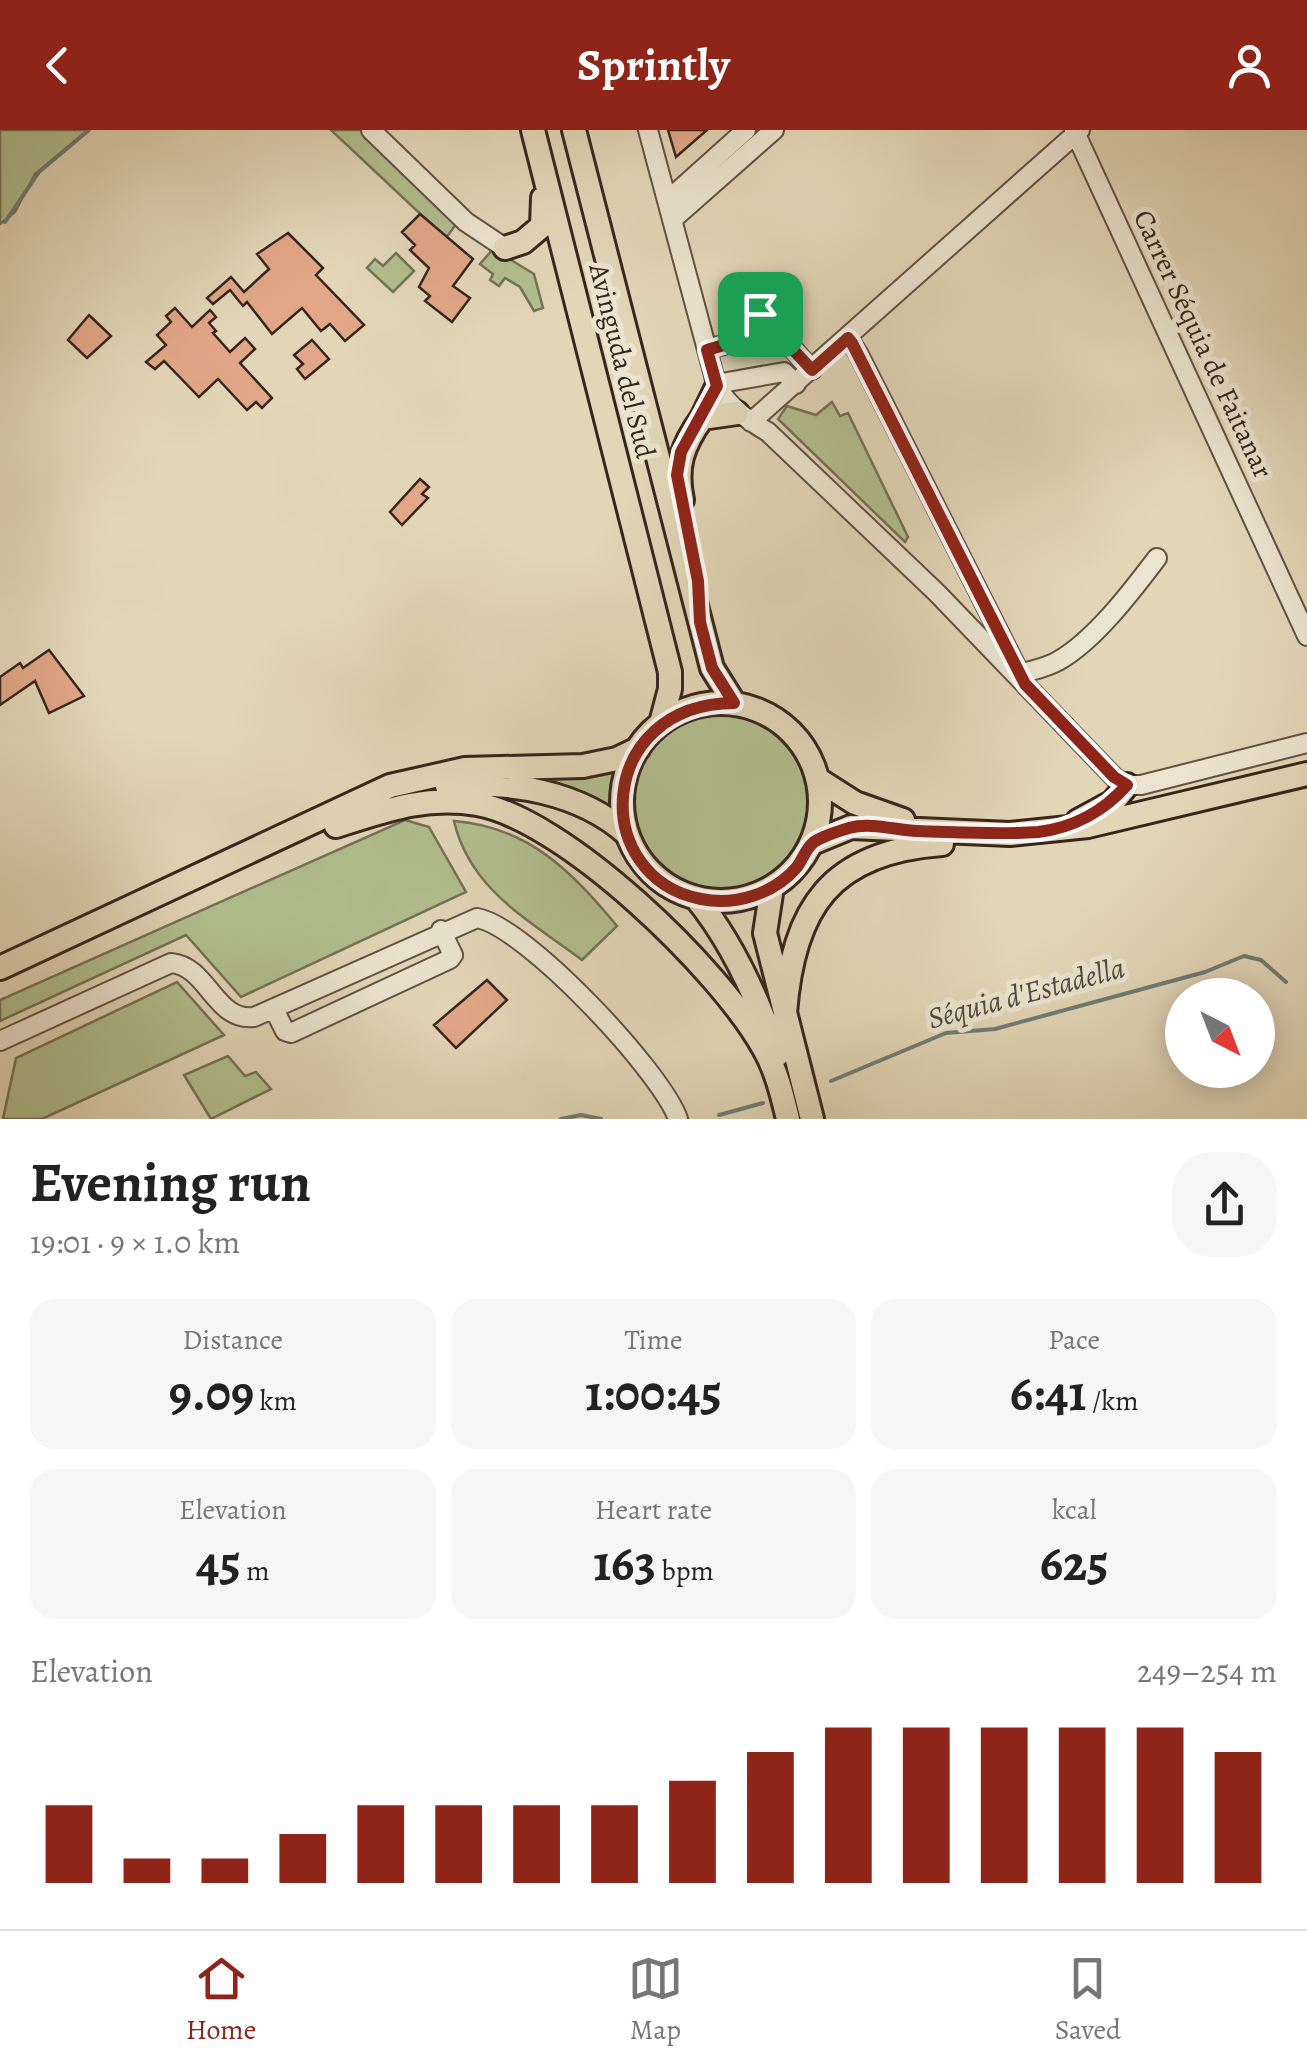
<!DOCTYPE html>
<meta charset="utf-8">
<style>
:root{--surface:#fff;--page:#f6f6f6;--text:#222;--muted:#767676;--line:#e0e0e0;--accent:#8f2418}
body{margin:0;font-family:Alegreya,serif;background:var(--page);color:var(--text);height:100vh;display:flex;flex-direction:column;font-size:38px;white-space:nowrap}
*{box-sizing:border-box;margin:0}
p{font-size:32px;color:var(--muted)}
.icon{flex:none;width:55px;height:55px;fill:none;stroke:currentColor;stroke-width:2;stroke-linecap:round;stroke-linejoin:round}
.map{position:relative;height:989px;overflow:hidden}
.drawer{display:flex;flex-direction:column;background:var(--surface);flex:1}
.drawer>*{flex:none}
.needle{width:65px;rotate:138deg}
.buttons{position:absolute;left:1165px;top:848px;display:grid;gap:20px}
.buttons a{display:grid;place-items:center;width:110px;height:110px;border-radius:50%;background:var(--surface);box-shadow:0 5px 25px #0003;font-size:50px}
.pin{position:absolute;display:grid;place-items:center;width:85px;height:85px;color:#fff;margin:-42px;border-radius:20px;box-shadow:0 5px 15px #0006}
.round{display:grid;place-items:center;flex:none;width:105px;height:105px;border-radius:40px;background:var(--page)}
.headline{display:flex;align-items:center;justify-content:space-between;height:170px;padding:0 30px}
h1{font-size:55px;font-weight:700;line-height:75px}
.stats{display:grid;grid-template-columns:repeat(3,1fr);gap:15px;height:170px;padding:10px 30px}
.stats div{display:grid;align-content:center;border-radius:25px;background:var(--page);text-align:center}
.stats b{font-size:50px;font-weight:700}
.stats small{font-size:28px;font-weight:400}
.stats p{font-size:28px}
.chart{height:280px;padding:20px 30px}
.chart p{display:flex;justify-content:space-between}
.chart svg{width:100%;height:180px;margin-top:10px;stroke:var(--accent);stroke-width:6}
header{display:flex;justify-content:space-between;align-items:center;height:130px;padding:0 30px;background:var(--accent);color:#fff;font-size:45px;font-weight:700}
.menu{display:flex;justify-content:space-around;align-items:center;height:140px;border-top:2px solid var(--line);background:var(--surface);font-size:28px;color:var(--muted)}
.menu a{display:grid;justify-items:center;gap:5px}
.menu .current{color:var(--accent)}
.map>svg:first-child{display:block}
</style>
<header><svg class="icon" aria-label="back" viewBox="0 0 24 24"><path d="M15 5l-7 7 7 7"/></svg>Sprintly<svg class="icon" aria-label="person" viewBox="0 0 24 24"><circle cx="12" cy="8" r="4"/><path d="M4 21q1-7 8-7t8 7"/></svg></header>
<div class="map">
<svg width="1307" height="989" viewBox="0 0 1307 989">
<rect width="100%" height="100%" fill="#e2d6b7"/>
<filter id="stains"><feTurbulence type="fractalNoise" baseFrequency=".002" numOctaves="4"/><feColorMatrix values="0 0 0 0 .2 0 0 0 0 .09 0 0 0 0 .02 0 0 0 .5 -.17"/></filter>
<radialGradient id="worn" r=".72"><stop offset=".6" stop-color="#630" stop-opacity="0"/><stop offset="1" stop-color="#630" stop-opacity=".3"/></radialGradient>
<path fill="#b2be8f" stroke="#747256" stroke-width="2.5" d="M0 0H88L35 44 15 82 0 94Z
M331 0H364L457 93 446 108Z
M493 119 534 144 543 178 534 181 520 157 505 148 499 156 490 150 493 144 480 134Z
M396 123 414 141 393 162 367 138 375 129 383 136Z
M832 272 840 286 848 283 908 407 905 412 778 289 787 276 816 285Z
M631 670a90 90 0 1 1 180 0a90 90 0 1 1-180 0Z
M617 639 612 680 463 646Z
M405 690 429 697 466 762 241 867 186 805 0 891V870Z
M454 691C529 697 571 741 617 796L582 830C529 790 470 760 454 691Z
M177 852 224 905 42 989H3L16 928Z
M228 926 245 946 256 942 271 959 211 989 184 945Z"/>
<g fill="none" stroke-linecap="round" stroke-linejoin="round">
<path stroke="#6f7d77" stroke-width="4" d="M5 92 39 42 89 0
M831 951 946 903 995 899 1205 842 1244 826 1261 830 1286 852
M719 985 763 973
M561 989 581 985 601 989"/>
</g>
<path fill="#e1a787" stroke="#37251d" stroke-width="2.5" d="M668 0H707L676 27Z
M420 84 473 129 453 156 470 168 452 192 425 171 430 166 419 157 429 138 410 120 415 115 402 102Z
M288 103 323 138 316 145 364 195 345 211 330 194 321 201 302 178 272 204 247 172 243 176 230 160 213 174 207 168 231 147 244 162 269 139 257 124Z
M175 178 192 197 210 180 216 187 209 193 216 201 213 203 230 222 245 208 255 219 240 233 272 268 262 278 256 272 247 280 218 249 199 267 164 231 155 239 146 232 166 215 157 205 171 192 166 186Z
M89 185 111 206 87 228 68 210Z
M312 210 329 229 305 249 297 239 303 234 294 225Z
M420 349 429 357 422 364 428 368 402 395 390 382Z
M49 520 84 566 49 583 35 551 0 575V547L20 533 23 538Z
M487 850 507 870 456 918 434 895Z"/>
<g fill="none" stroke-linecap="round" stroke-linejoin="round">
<defs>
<path id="minor" d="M371 0 466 92 505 118
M648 0 717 257C731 278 746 289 768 302L937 463 1114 647 1127 655H1141L1307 613
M1074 0 1307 506
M667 71 746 0
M672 90 774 0
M848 208 858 223 1016 536
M707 219 724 215 760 183 812 240
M716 254 784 242 796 254
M751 292 1080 0
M1020 544C1032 540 1046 538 1058 531 1094 511 1132 461 1157 428
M274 879 285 901 291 903 450 829 453 825 441 800
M0 911 171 833C208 836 215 892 254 887L477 788C525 796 662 942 678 989"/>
<path id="major" d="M533 0 670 542V559L661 593
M574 0 712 538 734 573
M505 118 523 112 542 96 543 68
M702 288 717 257
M682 370C675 337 682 316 702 288L737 283
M622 672a99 99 0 1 1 198 0a99 99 0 1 1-198 0Z
M819 650 855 673 903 690
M447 656C509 650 580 662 627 704
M1078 691 1113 672 1127 655
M336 696C384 681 426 665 477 674 565 689 720 840 763 917 776 939 782 964 788 989
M812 713 851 697 1010 704 1088 696 1307 644
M772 757 765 803 812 989
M697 769C734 815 758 869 777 925
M0 838 390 656 465 639 583 636 617 629 638 619
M785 883C793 777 831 722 942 714"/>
</defs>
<use href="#minor" stroke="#625144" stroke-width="22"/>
<use href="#major" stroke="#37251d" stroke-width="28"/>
<use href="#minor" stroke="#ece4d0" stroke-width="18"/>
<use href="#major" stroke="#e2d6b7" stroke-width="22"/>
</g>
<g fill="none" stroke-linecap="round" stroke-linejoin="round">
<defs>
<path id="route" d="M760 184 812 240 848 208 852 213 1025 554 1114 647 1127 655C1104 681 1073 698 1038 702 998 705 957 702 917 701 895 700 871 692 849 698 839 701 823 706 814 712 806 718 803 729 797 737 774 764 735 776 701 769 588 747 596 574 734 573L712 538 700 492 698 451 677 345 681 322 717 256 707 220 724 215Z"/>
</defs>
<use href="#route" stroke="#fff" stroke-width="20"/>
<use href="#route" stroke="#8f2418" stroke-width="12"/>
</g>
<g text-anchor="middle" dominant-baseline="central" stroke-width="10" stroke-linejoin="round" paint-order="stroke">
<g font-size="28" fill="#37251d" stroke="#ece4d0">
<text transform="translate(1203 214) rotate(65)">Carrer Séquia de Faitanar</text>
<text transform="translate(622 231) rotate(76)">Avinguda del Sud</text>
</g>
<g font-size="30" font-style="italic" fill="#4e4a42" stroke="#ece4d0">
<text transform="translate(1026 863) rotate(-15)">Séquia d'Estadella</text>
</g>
</g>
<rect width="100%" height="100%" filter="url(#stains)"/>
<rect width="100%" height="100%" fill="url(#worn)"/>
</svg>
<div class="buttons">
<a><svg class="needle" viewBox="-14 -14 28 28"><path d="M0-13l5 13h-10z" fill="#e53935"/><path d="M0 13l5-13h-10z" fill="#767676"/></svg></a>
</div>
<div class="pin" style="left:760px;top:184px;background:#1e9e55"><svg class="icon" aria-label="arrive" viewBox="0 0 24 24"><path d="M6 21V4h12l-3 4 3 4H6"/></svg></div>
</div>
<section class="drawer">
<div class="headline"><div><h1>Evening run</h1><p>19:01 · 9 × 1.0 km</p></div><a class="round"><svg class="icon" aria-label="share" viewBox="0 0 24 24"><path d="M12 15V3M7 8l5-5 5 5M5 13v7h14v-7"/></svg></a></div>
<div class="stats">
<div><p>Distance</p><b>9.09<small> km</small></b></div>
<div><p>Time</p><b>1:00:45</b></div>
<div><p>Pace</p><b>6:41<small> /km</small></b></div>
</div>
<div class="stats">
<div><p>Elevation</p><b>45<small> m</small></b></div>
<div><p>Heart rate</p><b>163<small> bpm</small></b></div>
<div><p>kcal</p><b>625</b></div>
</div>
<div class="chart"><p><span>Elevation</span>249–254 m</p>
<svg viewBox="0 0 160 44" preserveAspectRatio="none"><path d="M5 44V25M15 44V38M25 44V38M35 44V32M45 44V25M55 44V25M65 44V25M75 44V25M85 44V19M95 44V12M105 44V6M115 44V6M125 44V6M135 44V6M145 44V6M155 44V12"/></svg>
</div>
</section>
<nav class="menu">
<a class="current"><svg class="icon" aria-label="home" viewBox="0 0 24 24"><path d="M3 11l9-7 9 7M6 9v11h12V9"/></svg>Home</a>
<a><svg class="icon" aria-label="map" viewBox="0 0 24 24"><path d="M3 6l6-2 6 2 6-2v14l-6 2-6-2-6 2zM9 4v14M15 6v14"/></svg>Map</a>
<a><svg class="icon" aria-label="saved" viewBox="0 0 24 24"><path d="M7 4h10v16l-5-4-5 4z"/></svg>Saved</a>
</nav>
